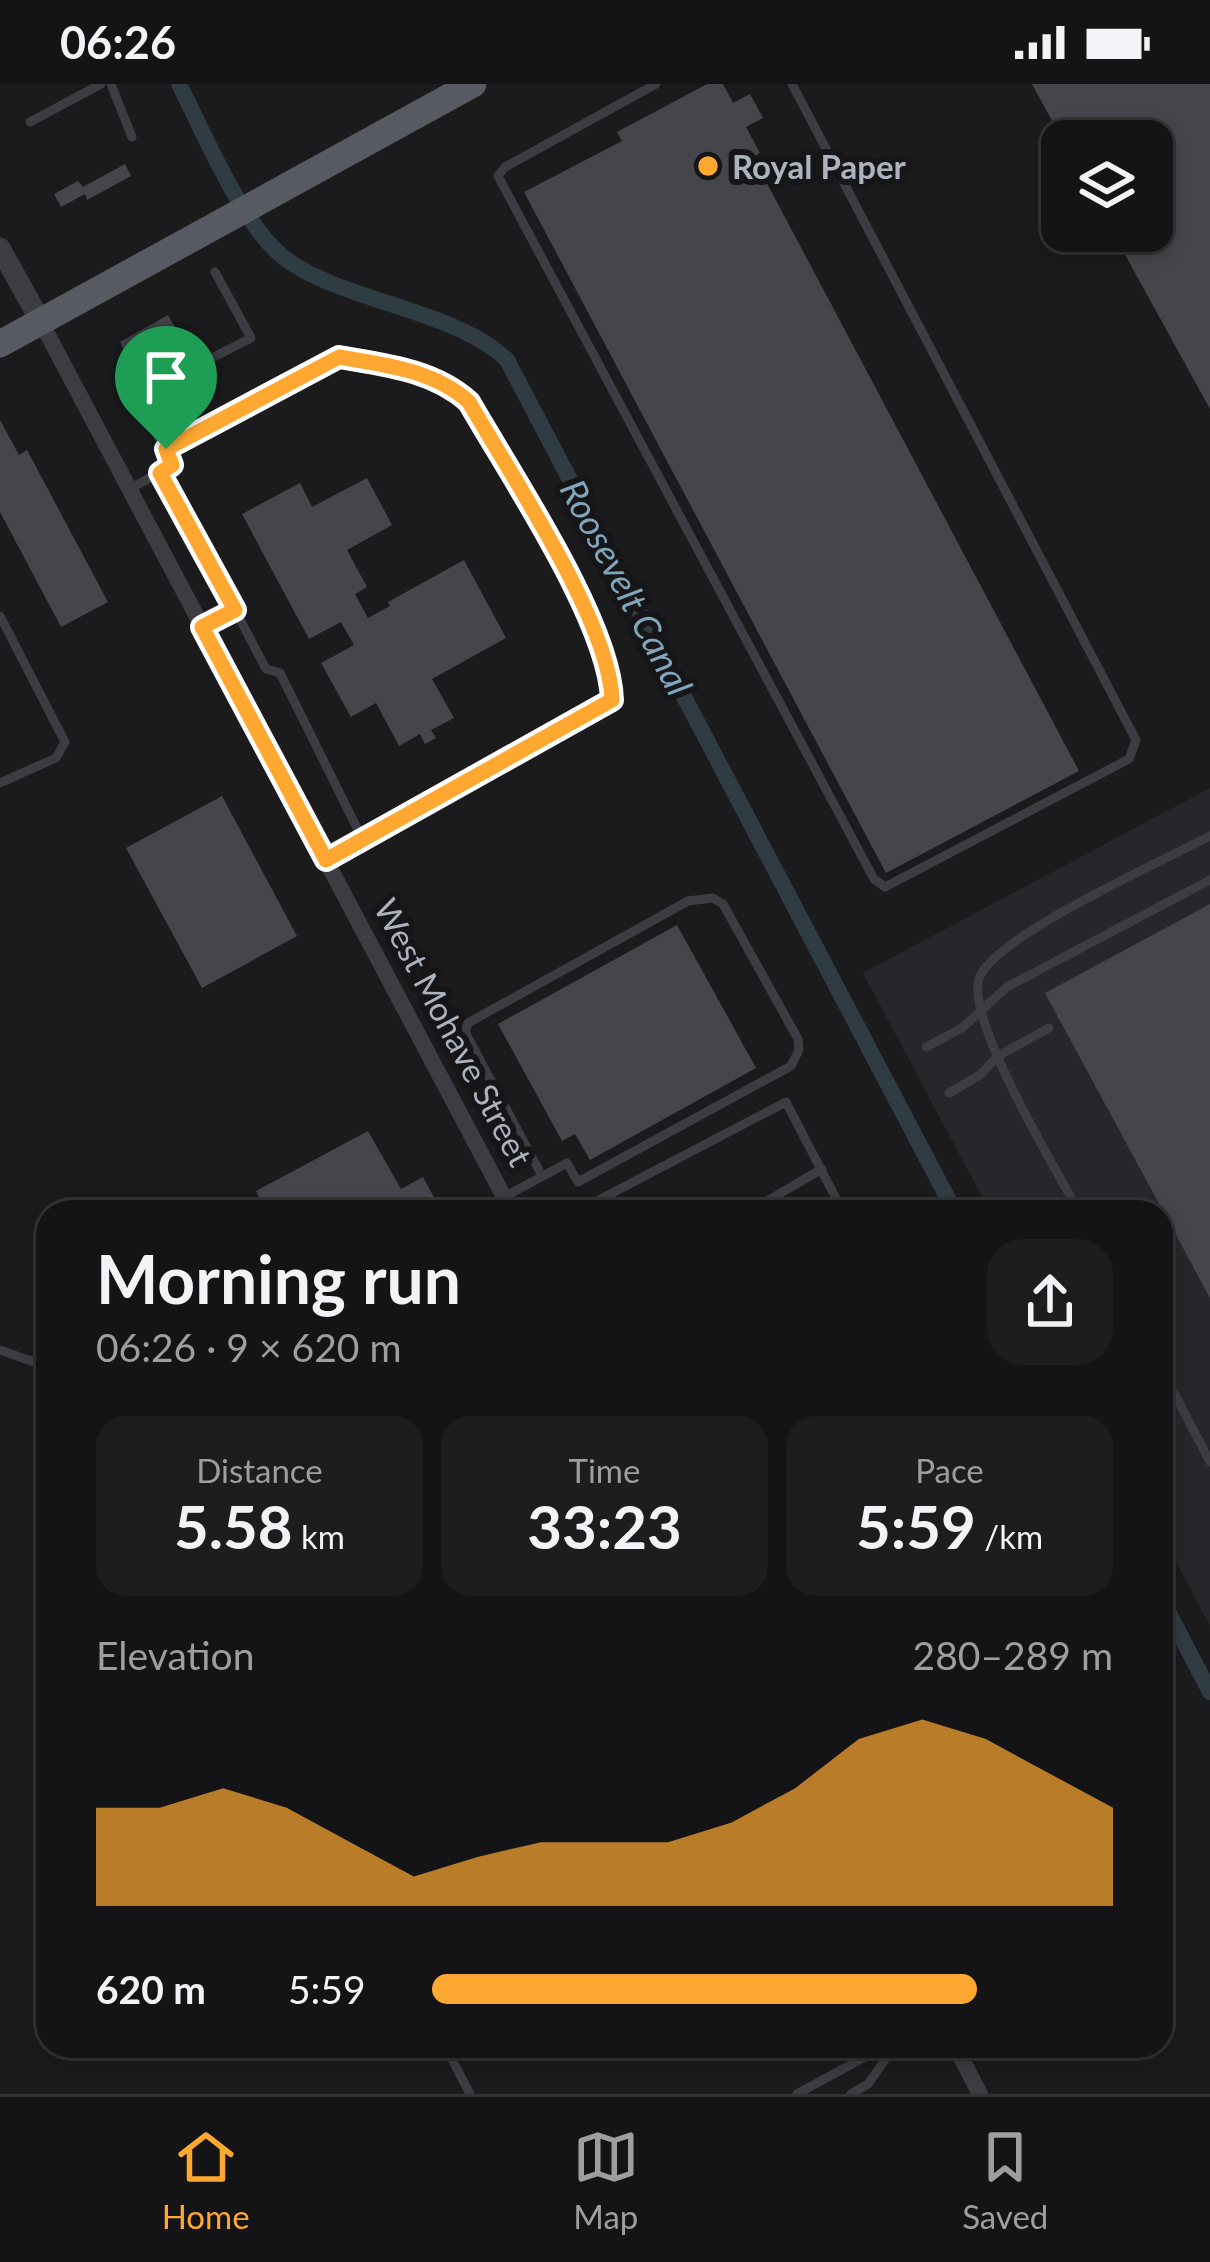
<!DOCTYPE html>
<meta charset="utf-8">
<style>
:root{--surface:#141416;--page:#1d1d1f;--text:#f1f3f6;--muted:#9d9ea1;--line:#333335;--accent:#ffa831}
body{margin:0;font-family:Lato,sans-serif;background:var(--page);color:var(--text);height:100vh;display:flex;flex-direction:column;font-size:45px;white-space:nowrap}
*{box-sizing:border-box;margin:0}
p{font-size:39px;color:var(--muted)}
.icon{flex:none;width:66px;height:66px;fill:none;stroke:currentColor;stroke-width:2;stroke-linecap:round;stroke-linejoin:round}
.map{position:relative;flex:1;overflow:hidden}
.side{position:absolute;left:36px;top:1116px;width:1137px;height:858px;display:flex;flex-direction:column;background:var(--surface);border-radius:36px;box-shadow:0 6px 18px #0003,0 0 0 3px var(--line)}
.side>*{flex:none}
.buttons{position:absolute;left:1041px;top:36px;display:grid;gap:24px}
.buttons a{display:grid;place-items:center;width:132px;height:132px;border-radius:24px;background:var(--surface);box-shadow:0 6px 18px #0003,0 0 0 3px var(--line);font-size:60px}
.pin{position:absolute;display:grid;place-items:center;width:102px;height:102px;color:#fff;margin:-123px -51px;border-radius:50% 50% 50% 0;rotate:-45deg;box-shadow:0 0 12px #0007}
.pin .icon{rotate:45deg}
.round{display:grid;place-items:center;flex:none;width:126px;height:126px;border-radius:36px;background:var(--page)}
.head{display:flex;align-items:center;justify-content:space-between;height:204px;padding:0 60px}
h1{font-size:66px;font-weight:700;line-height:90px}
.figures{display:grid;grid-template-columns:repeat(3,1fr);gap:18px;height:204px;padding:12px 60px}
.figures div{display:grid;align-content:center;border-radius:30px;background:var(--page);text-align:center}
.figures b{font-size:60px;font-weight:700}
.figures small{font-size:33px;font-weight:400}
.figures p{font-size:33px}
.chart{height:336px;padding:24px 60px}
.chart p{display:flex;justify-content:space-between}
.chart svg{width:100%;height:216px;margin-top:12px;fill:var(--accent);opacity:.7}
ul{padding:0 60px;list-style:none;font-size:39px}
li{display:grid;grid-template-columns:192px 144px 1fr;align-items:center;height:90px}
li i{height:30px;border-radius:15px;background:var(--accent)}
.status{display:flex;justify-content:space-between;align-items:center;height:84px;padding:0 60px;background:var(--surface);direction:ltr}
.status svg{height:33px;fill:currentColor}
.dock{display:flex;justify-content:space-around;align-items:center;height:168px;border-top:3px solid var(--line);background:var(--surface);font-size:33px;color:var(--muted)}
.dock a{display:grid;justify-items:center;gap:6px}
.dock .on{color:var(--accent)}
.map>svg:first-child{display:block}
</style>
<div class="status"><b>06:26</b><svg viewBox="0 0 49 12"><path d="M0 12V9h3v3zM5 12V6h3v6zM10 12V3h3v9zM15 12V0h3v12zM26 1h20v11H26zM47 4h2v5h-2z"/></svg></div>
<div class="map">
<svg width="1210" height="2010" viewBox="0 0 1210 2010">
<rect width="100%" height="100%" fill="#1b1b1e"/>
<path fill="#26272b" d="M1210 704V1542L1161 1450V1128H990L863 889Z"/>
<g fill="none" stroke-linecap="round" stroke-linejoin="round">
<path stroke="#2f3c43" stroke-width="16" d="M179 0C204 49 241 139 283 173 339 217 457 226 507 276L955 1128
M1161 1514 1210 1608"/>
</g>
<path fill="#45464b" d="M707 0H723L733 19 750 10 763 34 746 43 760 69 753 73 1079 687 886 789 524 108 622 57 617 48Z
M1032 0H1210V325L1112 147H1152V57H1063Z
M125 80 131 92 87 116 85 110 61 123 54 110 78 97 83 103Z
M168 231 184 259 135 286 120 258Z
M0 336 19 371 27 366 108 518 61 543 0 428Z
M367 394 392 441 347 466 367 503 355 510 368 534 390 522 388 518 464 476 506 554 432 595 454 634 431 646 436 654 425 660 420 650 399 662 376 619 351 633 321 579 354 561 341 538 309 555 242 430 300 399 312 423Z
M222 712 297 852 202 904 126 764Z
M1210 820V1214L1045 909Z
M677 841 756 984 590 1076 575 1050 562 1057 498 940Z
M368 1047 401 1105 423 1093 442 1128H267L256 1107Z"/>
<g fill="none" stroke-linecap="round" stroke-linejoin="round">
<path stroke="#3b3d43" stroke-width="9" d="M111 0 132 53
M656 0 505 83 498 92 874 795 885 803 1129 675 1136 656 792 0
M30 38 101 0
M166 365 339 273 393 283 449 300 469 318C510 391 610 538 612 616L363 756
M160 389 235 526
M130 405 172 381 138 312 251 254 215 188
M0 532 65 658 56 674 0 699
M203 543 235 526 266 585 280 589 363 756 326 776
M926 963 962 944 1007 903 1210 796
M949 1009 980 991 998 972 1049 944
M504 1113 567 1079 578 1098 791 982 799 966 798 955 723 820 713 814 688 817 468 939 465 948 542 1092
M576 1128 786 1018 843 1128
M626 1128 641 1124 644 1128
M748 1128 822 1085
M1079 1128C1056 1085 966 937 979 895 990 854 1167 775 1210 752
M0 1266 48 1283
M1161 1284 1210 1378
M445 1962 470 2010
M797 2010 885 1962
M851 2010 868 2000 895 1962"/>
<path stroke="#3b3d43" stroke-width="16" d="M41 238 512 1128
M955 1962 980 2010"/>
<path stroke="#3b3d43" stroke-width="21" d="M0 164 41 238"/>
<path stroke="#575a62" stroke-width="27" d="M0 260 473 0"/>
</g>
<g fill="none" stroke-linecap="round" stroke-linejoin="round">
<defs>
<path id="route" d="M339 273C385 281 434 286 469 318 510 390 610 538 612 616L326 776 202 543 235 526 160 389 172 381 166 365Z"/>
</defs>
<use href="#route" stroke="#fff" stroke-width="24"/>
<use href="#route" stroke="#ffa831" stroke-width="15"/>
</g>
<circle fill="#ffa831" stroke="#161619" stroke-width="4.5" cx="708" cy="82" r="12"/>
<g text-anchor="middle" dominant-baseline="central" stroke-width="12" stroke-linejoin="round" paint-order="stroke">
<g font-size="33" font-weight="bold" fill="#acb3be" stroke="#161619" text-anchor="start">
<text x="732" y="82">Royal Paper</text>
</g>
<g font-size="33" fill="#acb3be" stroke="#161619">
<text transform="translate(454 948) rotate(62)">West Mohave Street</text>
</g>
<g font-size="36" font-style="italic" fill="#81a5bb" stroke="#161619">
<text transform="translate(627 503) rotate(62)">Roosevelt Canal</text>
</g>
</g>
</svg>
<div class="buttons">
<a><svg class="icon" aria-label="layers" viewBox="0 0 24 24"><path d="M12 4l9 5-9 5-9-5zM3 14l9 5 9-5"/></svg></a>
</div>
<div class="pin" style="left:166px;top:365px;background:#1e9e55"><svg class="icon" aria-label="arrive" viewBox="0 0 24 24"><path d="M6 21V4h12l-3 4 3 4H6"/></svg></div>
<section class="side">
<div class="head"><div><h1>Morning run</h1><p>06:26 · 9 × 620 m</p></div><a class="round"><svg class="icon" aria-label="share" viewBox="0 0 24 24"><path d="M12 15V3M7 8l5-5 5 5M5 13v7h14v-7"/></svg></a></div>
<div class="figures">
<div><p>Distance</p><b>5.58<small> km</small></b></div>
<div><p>Time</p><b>33:23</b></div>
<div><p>Pace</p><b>5:59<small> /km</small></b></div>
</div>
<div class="chart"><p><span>Elevation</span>280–289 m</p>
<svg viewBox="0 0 160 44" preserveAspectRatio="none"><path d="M0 44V24L10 24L20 20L30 24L40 31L50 38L60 34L70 31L80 31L90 31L100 27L110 20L120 10L130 6L140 10L150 17L160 24V44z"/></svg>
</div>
<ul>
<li><b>620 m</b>5:59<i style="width:80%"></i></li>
</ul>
</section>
</div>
<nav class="dock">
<a class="on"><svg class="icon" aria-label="home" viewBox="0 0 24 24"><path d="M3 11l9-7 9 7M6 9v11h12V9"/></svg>Home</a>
<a><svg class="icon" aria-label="map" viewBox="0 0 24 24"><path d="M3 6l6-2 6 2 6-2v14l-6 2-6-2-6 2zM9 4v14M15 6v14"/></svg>Map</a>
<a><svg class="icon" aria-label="saved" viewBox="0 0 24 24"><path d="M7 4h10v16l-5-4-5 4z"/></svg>Saved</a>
</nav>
